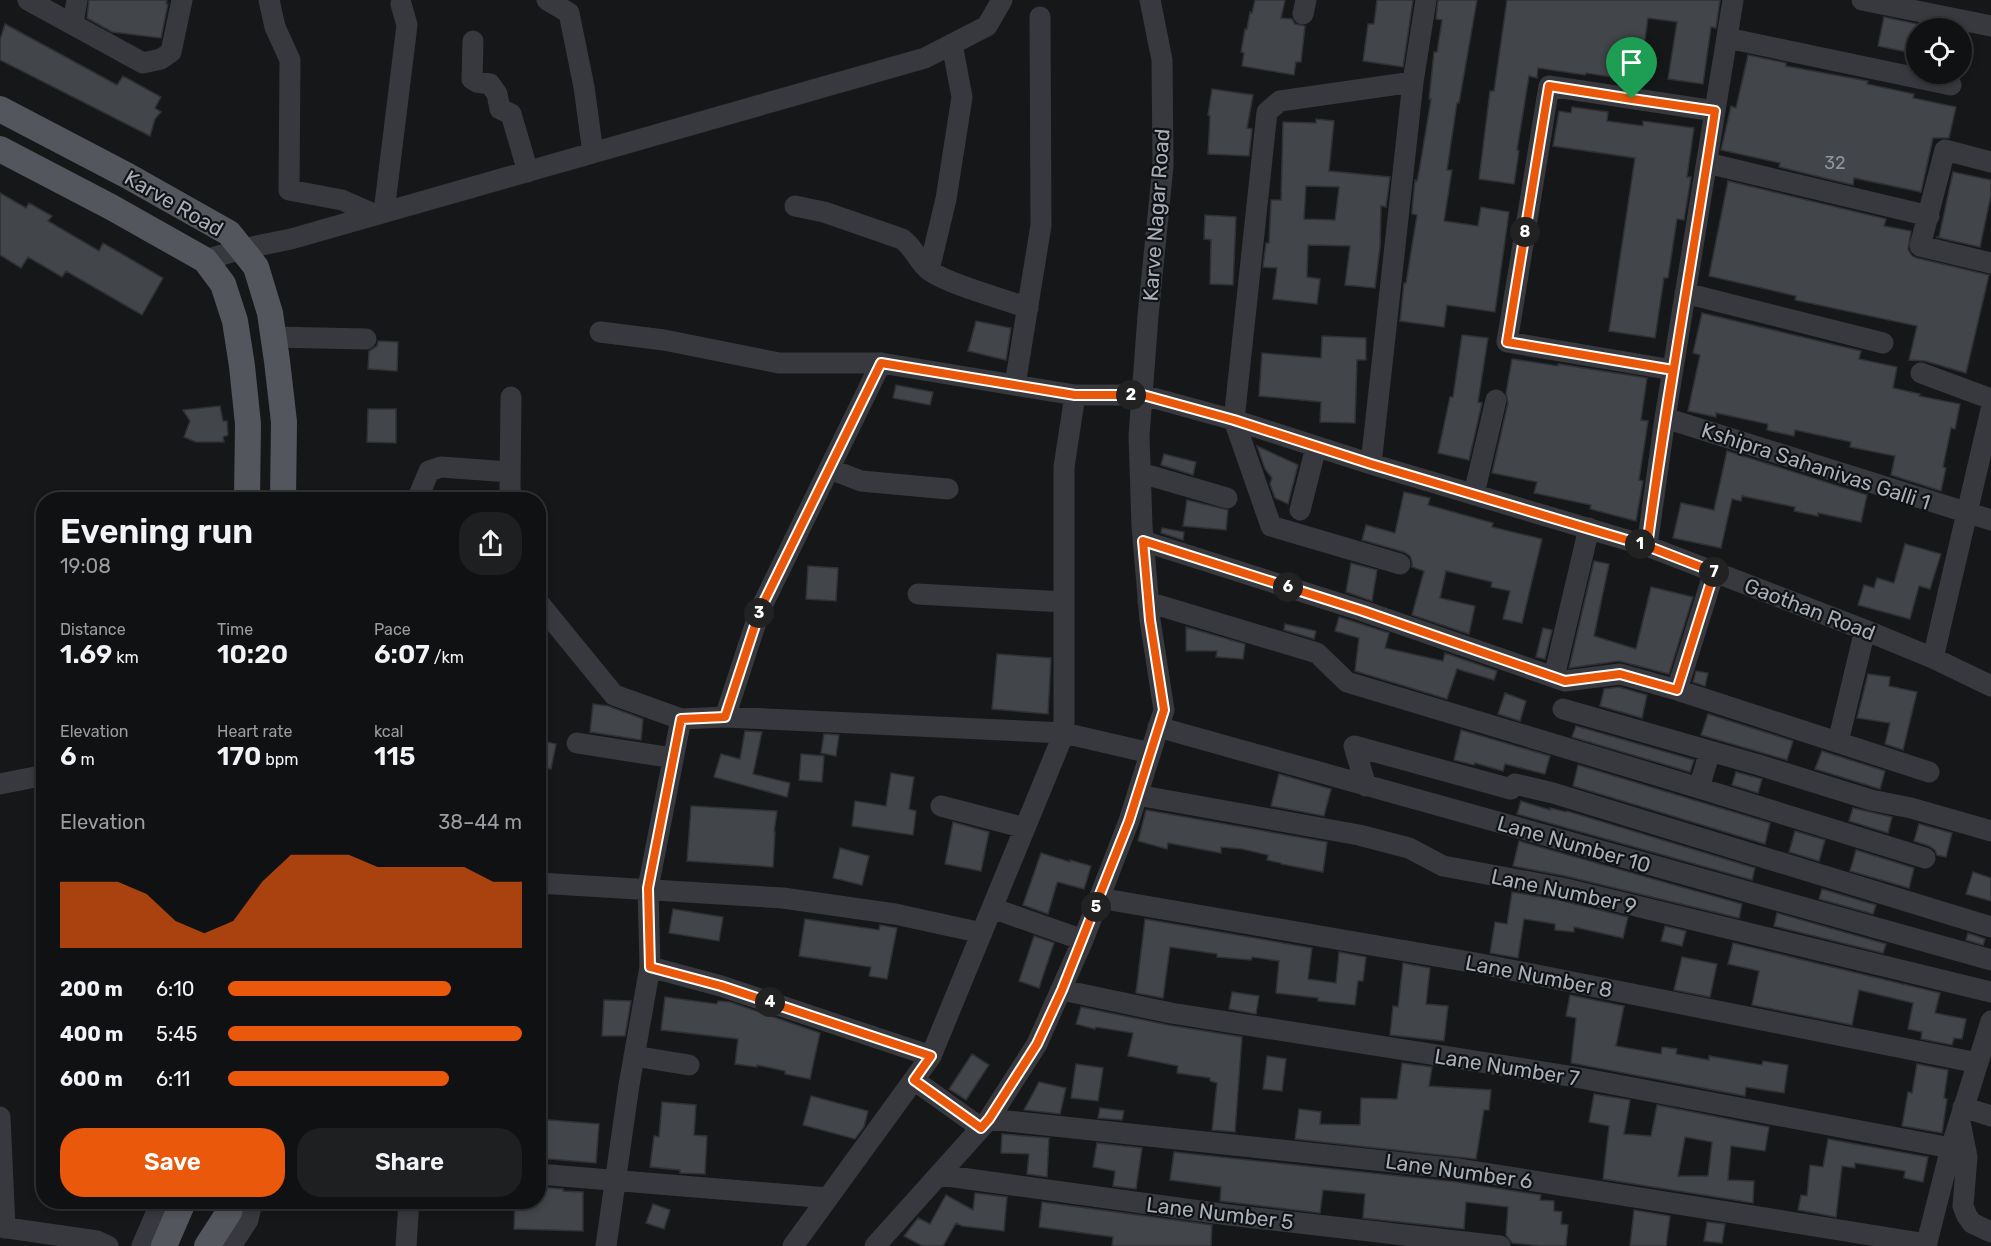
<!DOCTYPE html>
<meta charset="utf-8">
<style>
:root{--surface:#101113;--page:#1e1f21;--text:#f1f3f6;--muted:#9c9da0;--line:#303133;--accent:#ea580c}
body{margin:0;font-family:Rubik,sans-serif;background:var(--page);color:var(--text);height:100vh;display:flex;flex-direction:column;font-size:22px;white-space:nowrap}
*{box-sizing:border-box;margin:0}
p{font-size:20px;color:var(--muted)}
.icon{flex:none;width:33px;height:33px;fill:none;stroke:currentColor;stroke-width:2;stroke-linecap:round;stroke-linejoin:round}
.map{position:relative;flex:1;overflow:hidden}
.sheet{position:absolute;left:36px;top:492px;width:510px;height:717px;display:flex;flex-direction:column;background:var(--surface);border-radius:24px;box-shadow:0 3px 9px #0003,0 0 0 2px var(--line)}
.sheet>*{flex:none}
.fabs{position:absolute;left:1906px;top:18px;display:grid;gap:12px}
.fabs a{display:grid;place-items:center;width:66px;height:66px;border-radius:50%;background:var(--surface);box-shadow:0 3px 9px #0003,0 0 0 2px var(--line);font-size:30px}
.pin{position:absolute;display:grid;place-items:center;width:51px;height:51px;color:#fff;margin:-62px -26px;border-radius:50% 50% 50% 0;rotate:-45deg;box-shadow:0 0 6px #0007}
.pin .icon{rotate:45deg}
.km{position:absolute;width:30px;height:30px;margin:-15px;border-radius:50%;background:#222;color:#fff;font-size:16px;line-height:30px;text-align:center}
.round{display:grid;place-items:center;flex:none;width:63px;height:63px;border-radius:24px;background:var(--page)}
.overview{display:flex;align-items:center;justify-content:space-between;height:102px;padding:0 24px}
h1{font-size:33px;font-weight:600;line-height:45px}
.stats{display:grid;grid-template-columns:repeat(3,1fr);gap:9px;height:102px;padding:6px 24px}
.stats div{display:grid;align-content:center}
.stats b{font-size:26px;font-weight:600}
.stats small{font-size:16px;font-weight:400}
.stats p{font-size:16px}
.chart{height:168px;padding:12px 24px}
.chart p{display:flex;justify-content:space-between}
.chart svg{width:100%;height:108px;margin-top:6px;fill:var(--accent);opacity:.7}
.action{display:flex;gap:12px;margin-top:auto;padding:12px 24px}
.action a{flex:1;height:69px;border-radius:24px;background:var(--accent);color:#fff;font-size:24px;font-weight:600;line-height:69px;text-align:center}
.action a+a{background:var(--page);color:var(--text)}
ul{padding:0 24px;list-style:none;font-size:20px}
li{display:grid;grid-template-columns:96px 72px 1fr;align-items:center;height:45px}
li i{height:15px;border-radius:8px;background:var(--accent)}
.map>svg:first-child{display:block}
</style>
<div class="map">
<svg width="1991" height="1246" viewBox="0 0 1991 1246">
<rect width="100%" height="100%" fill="#161719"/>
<path fill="#424549" stroke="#303135" stroke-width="1.5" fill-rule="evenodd" d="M89 0H167L166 4H168L161 38 112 32 87 18Z
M1255 0H1285L1281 18 1292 19 1295 24 1305 26 1301 62H1296L1294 75 1242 66 1244 53 1241 52 1245 29H1247L1250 12 1252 13Z
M1377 0H1413L1403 67 1363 61 1368 24H1374Z
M1438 0H1477L1459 103H1457L1447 170H1452L1444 221 1478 226 1481 207 1509 212 1495 312 1447 305 1444 327 1400 321 1404 283H1406L1417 215 1412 214V210L1415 180 1417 181 1420 166 1431 99H1429L1434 52H1437L1442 20 1436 19Z
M1507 0H1720L1716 28 1711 27 1703 84 1668 79 1677 22 1648 18 1639 81 1586 73 1585 75 1538 68 1537 78 1529 76 1517 150 1519 151 1514 184 1479 179 1490 91H1494Z
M1884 17 1917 24V54L1878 46Z
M5 24 117 85 123 76 161 97 155 108 161 112 155 119 150 136 0 60V40Z
M1748 55 1786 63V66L1868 81 1867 84 1914 94 1913 98 1956 107 1949 138H1933L1921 192 1854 178 1853 185 1779 167 1780 163 1721 150 1731 106 1736 108Z
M1212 89 1253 95 1247 128 1252 129 1249 156 1208 154 1210 116 1208 115Z
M1572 107 1608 112 1607 121 1643 126V121L1694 128 1687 177H1691L1684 220 1677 219 1668 278H1664L1655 338 1609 331 1635 158 1553 146 1559 111 1571 113Z
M1316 119 1334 121 1329 171 1390 177 1386 207 1381 206 1380 247 1375 288 1345 285 1350 246 1308 245 1307 277 1320 279 1317 304 1273 299 1277 268 1263 267 1266 243H1269L1271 200H1281L1283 122 1316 123ZM1306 186 1339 187 1335 220 1304 219Z
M1953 172 1991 180V195L1980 247 1936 237H1939Z
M1728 181 1886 219 1884 226 1911 231 1908 249 1912 256 1917 258 1989 275 1966 373 1925 361 1909 360 1917 326 1795 300 1796 296 1709 276Z
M0 193 26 208 29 203 52 216 48 221 99 251 103 243 163 278 142 315 66 271 62 277 28 257 21 268 0 255Z
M1205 215 1236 217 1233 285 1210 284 1211 240 1204 239Z
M1702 313 1861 351 1859 359 1897 367 1893 388 1920 394 1919 396 1960 404 1955 429 1951 428 1943 467 1946 468 1941 491 1891 475 1895 456 1850 447 1851 442 1795 430 1794 436 1767 430 1768 424 1716 413V417L1688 411 1700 355 1693 353Z
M976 321 1011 328 1006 360 968 351Z
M1462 335 1488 338 1478 402 1482 403 1469 460 1438 453 1450 397H1453Z
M1322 336 1366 338V360H1357L1355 423 1320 422 1321 402 1259 396 1262 353 1321 358Z
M378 341 398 342 397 371 368 369 369 351 377 346Z
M1512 359 1558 366V364L1647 378 1641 420 1648 421 1639 480 1643 481 1636 521 1590 509 1591 505 1534 493 1537 482 1492 473 1508 403 1506 393Z
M896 385 933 392 930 405 893 398Z
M220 406 223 421H227L228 435 223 437 224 442H196L184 437 190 421 183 410Z
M368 409H396V443L367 442Z
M1257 446 1298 465 1288 504 1275 498 1270 484 1272 478 1265 469Z
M1727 451 1867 495 1861 522 1818 513V516L1794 511 1795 507 1742 496 1741 501 1732 499 1721 548 1673 538 1681 503 1714 510Z
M1164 454 1196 462 1193 475 1161 465Z
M1404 492 1430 498 1428 505 1493 523 1492 527 1542 539 1522 623 1503 619 1510 591 1491 587 1492 582 1446 571 1440 598 1475 606 1469 634 1412 615 1424 571 1412 567V562L1410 556 1404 552 1362 540 1366 525 1395 533Z
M1187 500 1228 510 1226 530 1183 526Z
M1162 528 1184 532 1183 540 1161 533Z
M1905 544 1941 554 1930 589 1919 586 1910 619 1858 605 1864 585 1874 588 1877 578 1894 583Z
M1594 561 1609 564 1594 636 1636 649 1651 587 1693 597 1669 674 1619 661 1569 668Z
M1351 563 1377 570 1372 601 1346 592Z
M808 566 838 568 836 601 806 599Z
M1339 617 1389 633 1385 648 1443 661 1445 653 1497 671 1494 680 1457 669 1447 699 1355 671 1359 638 1335 631Z
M1285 624 1316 631 1314 639 1284 630Z
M1186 627 1245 644 1243 659 1216 657 1217 651H1186Z
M1543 628 1552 630 1545 659 1536 657Z
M997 654 1051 658 1048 714 992 709Z
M1696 671 1708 673 1705 686 1693 682Z
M1868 674 1890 677 1889 686 1917 692 1903 750 1885 744 1890 723 1857 718Z
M1619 687 1647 695 1642 718 1600 706 1604 689Z
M1505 693 1526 701 1520 721 1498 714Z
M593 704 608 706 643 719 641 740 590 732Z
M1708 714 1793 741 1787 760 1701 735Z
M1576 726 1694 760 1690 772 1572 737Z
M1461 730 1550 756 1545 774 1505 764 1503 771 1475 763 1474 765 1454 760Z
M745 731 762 732 753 774 790 783 787 797 714 777 721 754 740 759Z
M824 734 839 735 836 756 821 753Z
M538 740 556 744 551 769 538 766Z
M1822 751 1885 771 1880 789 1815 769Z
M801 754 824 756 822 782 799 780Z
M1578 765 1770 823 1765 844 1573 786Z
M1736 772 1762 779 1758 793 1732 785Z
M891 773 914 777 909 809 916 811 913 835 852 826 855 801 886 806Z
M1279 774 1331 789 1324 816 1271 806Z
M1521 801 1550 810V808L1566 812 1567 811 1755 868 1752 880 1517 814Z
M691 806 777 811 774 832H775L773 867 687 861Z
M1853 808 1892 817 1888 833 1849 821Z
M1146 810 1327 842 1323 872 1281 864V863L1267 860 1268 855 1242 849 1221 847V853L1168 843 1167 849 1138 841Z
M953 822 989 832 981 871 945 864Z
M1919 824 1952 833 1946 857 1937 855 1935 850 1929 846 1914 841Z
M1795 831 1825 840 1819 861 1789 852Z
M1519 841 1742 904 1739 918 1565 876 1513 866Z
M840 848 869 856 862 885 833 878Z
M1856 850 1914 868 1909 888 1850 871Z
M1041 853 1070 862V860L1091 866 1084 889 1058 882 1057 883 1048 914 1023 905Z
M1973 872 1991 878V901L1966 894Z
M1822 889 1876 905 1873 914 1819 899Z
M1512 892 1559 900 1628 917 1623 938 1574 927V932L1555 930V924L1524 919 1518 958 1490 953 1495 922 1507 924Z
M673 909 723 917 719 941 669 933Z
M1777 913 1886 944 1883 953 1774 926Z
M805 919 879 930 880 925 897 928 887 979 869 976 871 967 799 956Z
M1145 919 1312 948 1308 979 1336 983 1339 952 1366 957 1363 981H1358L1355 1005 1318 1001V998L1276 993 1279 961 1252 957 1251 960 1217 957V954L1170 947 1163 998 1136 993Z
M1665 926 1686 931 1682 946 1661 941Z
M1968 933 1985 939 1983 945 1966 940Z
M1034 936 1054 943 1039 988 1019 981Z
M1733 943 1940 993 1935 1013 1966 1019 1962 1039 1954 1038 1952 1045 1921 1039 1922 1032 1908 1029 1913 1003 1859 990 1852 1025 1752 1005 1759 971 1728 964Z
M1682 957 1717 964 1710 997 1674 990Z
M1403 963 1430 968 1426 1004 1448 1006 1444 1041 1390 1035 1393 1006 1398 1007Z
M1232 992 1259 996 1256 1014 1229 1009Z
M1570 995 1624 1006 1616 1046 1661 1054 1662 1047 1677 1049 1676 1054 1709 1060V1056L1762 1065 1763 1061 1788 1065 1784 1093 1746 1087 1745 1096 1571 1063 1576 1018 1566 1016Z
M665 997 717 1004 718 1001 730 1002 820 1033 810 1079 785 1074V1071L757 1065V1067L735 1064 738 1039 661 1030Z
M604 1000 631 1001 625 1036H602Z
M1081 1007 1168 1025 1242 1037 1235 1132 1212 1130 1217 1083 1210 1081V1078L1177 1073 1178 1066 1128 1056 1133 1033 1096 1027 1095 1029 1076 1024Z
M972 1054 989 1065 966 1100 949 1089Z
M1267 1056 1286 1059 1282 1091 1263 1089Z
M1402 1063 1432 1067 1429 1086 1491 1090 1489 1110H1484L1476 1159 1295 1139 1299 1109 1321 1112 1320 1124 1360 1125 1361 1098 1397 1099Z
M1076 1064 1103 1068 1098 1101 1071 1098Z
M1917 1064 1948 1070 1944 1098 1947 1099 1942 1133 1902 1126 1908 1092 1912 1093Z
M1039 1082 1066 1088 1060 1114 1024 1110Z
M1594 1094 1630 1100 1624 1134 1651 1136 1657 1105 1769 1127 1765 1151 1731 1146 1728 1180 1754 1181 1753 1203 1603 1179 1609 1126 1589 1122ZM1685 1137 1712 1142 1708 1176H1678Z
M811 1096 868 1111 864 1127 855 1139 803 1125Z
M662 1102 696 1105 694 1135 707 1136 705 1174 680 1173V1170L650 1167 654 1136 659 1137Z
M1100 1108 1124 1111 1122 1120 1098 1118Z
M538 1119 599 1124 596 1163 538 1158Z
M1002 1134 1049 1138 1047 1177 1027 1174 1029 1154 1001 1153Z
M1828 1139 1928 1157 1923 1182 1904 1178 1905 1171 1855 1163V1168L1842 1166 1836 1217 1798 1210 1801 1195 1807 1196 1810 1165 1823 1167Z
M1097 1143 1142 1148 1136 1189 1113 1186 1115 1171 1093 1167Z
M1174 1152 1457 1182 1541 1195 1540 1200 1554 1201V1211L1562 1212 1561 1224 1568 1225 1566 1246H1540L1512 1243 1506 1235 1508 1207 1466 1202 1464 1229 1363 1218 1365 1194 1323 1190 1320 1213 1220 1201 1221 1187 1170 1180Z
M538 1187 563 1189V1191L583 1192V1231L514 1229 515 1202H538Z
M975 1193 1007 1197 1004 1231 962 1226 956 1223 943 1246H922L904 1236 918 1218 930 1224 946 1195 973 1210Z
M1042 1202 1212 1225 1211 1246H1112L1113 1237 1039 1227Z
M653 1204 670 1210 664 1229 646 1223Z
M1634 1210 1670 1216 1666 1246H1630Z
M1707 1222 1725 1224 1722 1243 1704 1241Z"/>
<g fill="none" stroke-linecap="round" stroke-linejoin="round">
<path stroke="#37393e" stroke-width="21" d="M28 0 143 63 161 59 171 52 182 0
M269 0 275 27 290 60 289 190 342 200 376 215
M547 0 569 13 584 87 593 153
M1862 0 1991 26
M1303 14 1306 0
M73 24 77 0
M1727 38 1951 85
M473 41 472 79 477 82 490 84 497 94 500 109 511 114 528 172
M1991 162 1945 150 1920 246 1991 263
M1707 163 1929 216
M795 206 824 212 902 239C915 248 918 263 930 271 953 286 1001 298 1028 308
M384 212 407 25 401 4
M205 260 242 249 291 239 925 58 987 26 1002 0
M929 270 946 199 962 97 952 44
M1685 293 1883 343
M600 332 664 340 779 363H881L1075 395H1143L1234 420 1371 464 1647 546 1865 630 1933 658 1991 686
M273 337 366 339
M1673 370 1507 342 1549 86 1715 111
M1921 373 1991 399
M1015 385 1041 225 1040 17
M511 397 510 486 511 500
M1665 418 1991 520
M1371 464 1413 82 1426 0
M830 469 861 481 948 489
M1141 473 1227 498
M1474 494 1496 400
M417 500 429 471 441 467 510 472
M1300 510 1316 447
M1143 541 1363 611 1565 681 1620 674 1677 690 1929 772
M1647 546 1665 418 1733 0
M1400 564 1271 526 1234 420 1267 112 1280 101 1413 82
M918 594 1064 602
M538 602 614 695 681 719 725 717 1064 733 1150 753
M1148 602 1317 653 1347 682 1699 788 1710 751
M1933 658 1991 410
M1554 677 1589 528
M1677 690 1714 572
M1563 709 1759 765 1871 800 1911 808 1991 831
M725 717 760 610 881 363
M1158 727 1991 960
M1838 742 1865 630
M577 743 673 758
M0 784 35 777 44 773
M1366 786 1354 746 1511 789 1515 784 1553 793 1991 927
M1699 788 1925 858
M1137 795 1359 835 1409 848 1443 866 1562 888 1991 992
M941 806 1025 828
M538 883 783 898 895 914 982 933
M1099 898 1476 963 1978 1063
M992 908 1083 940
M650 967 721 986 931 1056
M1062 990 1171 1013 1575 1077 1951 1148
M634 1056 689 1065
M914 1080 981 1128
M1963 1107 1991 1116
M0 1117 5 1228
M989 1119 1459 1169 1927 1244
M1960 1122 1967 1157 1963 1206 1967 1216 1972 1223 1991 1232
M538 1174 828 1198
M940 1175 1229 1215 1500 1246
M0 1227 97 1241 108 1246
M142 1246 161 1202
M231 1246 248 1220 252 1202
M406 1246 409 1202
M606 1246 629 1085 650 967 648 888 681 719
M793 1246 931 1056 1064 733V467L1075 395
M875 1246 989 1119 1037 1044 1083 940 1129 821 1164 710 1150 620 1142 526 1139 436 1148 316 1163 166 1162 60 1150 0
M1926 1246 1951 1148 1991 1021"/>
<path stroke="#53575d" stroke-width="26" d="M0 109 128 176 229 233 256 267 270 313 277 361 284 422 283 500
M0 149 111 207 205 260 223 284 235 321 242 366 248 424 247 500
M164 1246 183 1202
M207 1246 229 1212 232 1202"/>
</g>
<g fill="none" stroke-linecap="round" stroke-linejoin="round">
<defs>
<path id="route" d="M1632 99 1715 111C1693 256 1667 401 1647 546L1371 464 1234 420 1143 395H1075L881 363 760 610 725 717 681 719 648 888 650 967 721 986 931 1056 914 1080 981 1128 989 1119 1037 1044 1062 990 1129 821 1164 710 1150 620 1143 541 1363 611 1565 681 1620 674 1677 690 1714 572 1647 546C1655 487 1663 428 1673 370L1507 342 1549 86 1632 99"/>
</defs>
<use href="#route" stroke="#fff" stroke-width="12"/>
<use href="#route" stroke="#ea580c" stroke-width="8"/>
</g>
<g text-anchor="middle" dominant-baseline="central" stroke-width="4.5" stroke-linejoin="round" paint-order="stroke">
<g font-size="18" fill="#8e949d">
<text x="1835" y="163">32</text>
</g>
<g font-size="21" fill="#a8afb9" stroke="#111214">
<text transform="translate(174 203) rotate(30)">Karve Road</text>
<text transform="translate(1156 215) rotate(-86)">Karve Nagar Road</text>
<text transform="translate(1816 466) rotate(18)">Kshipra Sahanivas Galli 1</text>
<text transform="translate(1810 609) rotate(21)">Gaothan Road</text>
<text transform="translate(1574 844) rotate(16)">Lane Number 10</text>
<text transform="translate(1564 891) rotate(12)">Lane Number 9</text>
<text transform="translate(1539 976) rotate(11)">Lane Number 8</text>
<text transform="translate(1507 1067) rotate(9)">Lane Number 7</text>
<text transform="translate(1459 1171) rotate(8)">Lane Number 6</text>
<text transform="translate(1220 1213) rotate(7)">Lane Number 5</text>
</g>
</g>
</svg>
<div class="fabs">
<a><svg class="icon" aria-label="locate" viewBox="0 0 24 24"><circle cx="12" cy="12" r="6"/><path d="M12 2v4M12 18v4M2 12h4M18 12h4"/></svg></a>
</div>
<div class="pin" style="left:1632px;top:99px;background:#1e9e55"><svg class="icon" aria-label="arrive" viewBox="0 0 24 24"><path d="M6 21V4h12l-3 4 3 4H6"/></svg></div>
<b class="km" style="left:1640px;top:544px">1</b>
<b class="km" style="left:1131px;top:395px">2</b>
<b class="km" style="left:759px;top:613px">3</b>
<b class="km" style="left:770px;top:1002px">4</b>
<b class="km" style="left:1096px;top:907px">5</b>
<b class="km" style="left:1288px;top:587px">6</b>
<b class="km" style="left:1714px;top:572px">7</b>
<b class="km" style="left:1525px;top:232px">8</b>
<section class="sheet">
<div class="overview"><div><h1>Evening run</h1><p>19:08</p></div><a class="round"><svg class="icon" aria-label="share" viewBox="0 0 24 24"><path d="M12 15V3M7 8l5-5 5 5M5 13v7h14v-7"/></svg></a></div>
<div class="stats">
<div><p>Distance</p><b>1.69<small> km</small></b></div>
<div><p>Time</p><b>10:20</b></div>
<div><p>Pace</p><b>6:07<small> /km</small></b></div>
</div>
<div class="stats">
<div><p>Elevation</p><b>6<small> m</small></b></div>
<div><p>Heart rate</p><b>170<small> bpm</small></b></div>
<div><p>kcal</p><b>115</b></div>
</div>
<div class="chart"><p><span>Elevation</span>38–44 m</p>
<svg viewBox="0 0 160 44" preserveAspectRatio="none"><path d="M0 44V17L10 17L20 17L30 22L40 33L50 38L60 33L70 17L80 6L90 6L100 6L110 11L120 11L130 11L140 11L150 17L160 17V44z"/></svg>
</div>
<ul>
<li><b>200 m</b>6:10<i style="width:76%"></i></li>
<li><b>400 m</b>5:45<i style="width:100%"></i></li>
<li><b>600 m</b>6:11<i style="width:75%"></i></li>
</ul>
<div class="action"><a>Save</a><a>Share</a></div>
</section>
</div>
